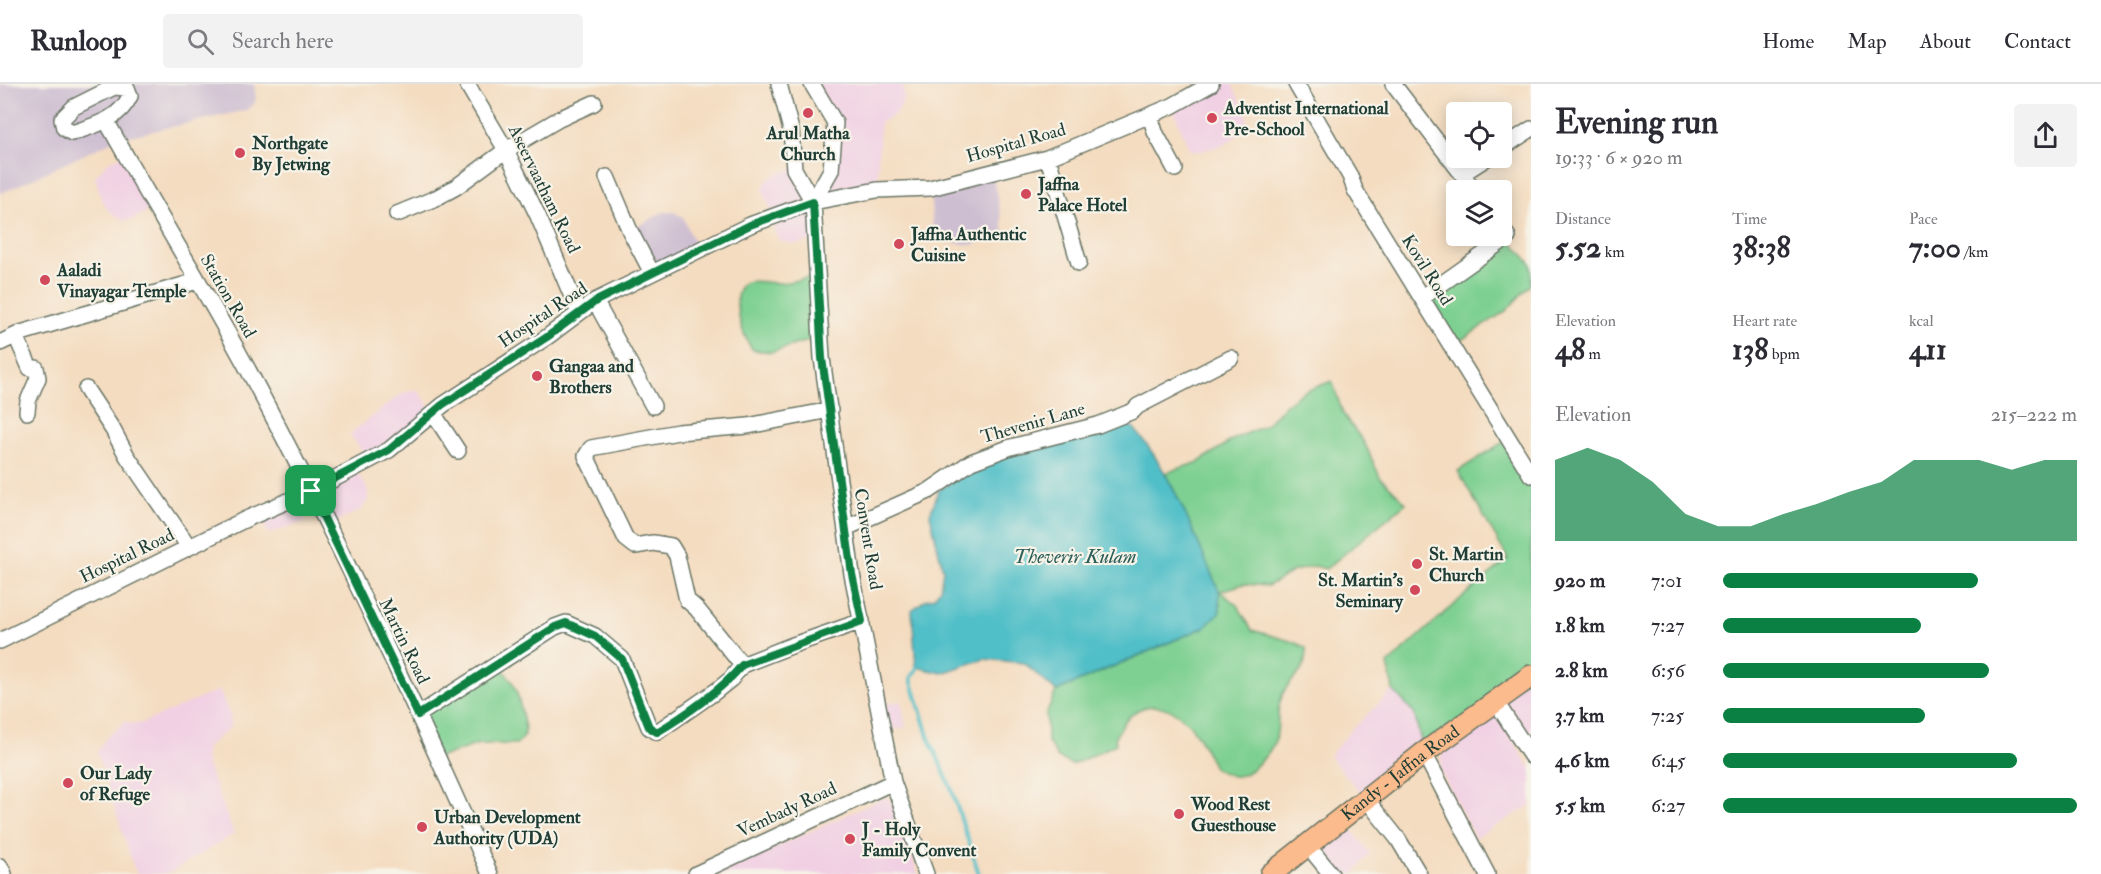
<!DOCTYPE html>
<meta charset="utf-8">
<style>
:root{--surface:#fff;--page:#f2f2f3;--text:#2b2b33;--muted:#7c7c81;--line:#e1e1e2;--accent:#0b8043}
body{margin:0;font-family:"IM FELL Double Pica",serif;background:var(--page);color:var(--text);height:100vh;display:flex;flex-direction:column;font-size:22px;white-space:nowrap}
*{box-sizing:border-box;margin:0}
p{font-size:20px;color:var(--muted)}
.icon{flex:none;width:33px;height:33px;fill:none;stroke:currentColor;stroke-width:2;stroke-linecap:round;stroke-linejoin:round}
.map{position:relative;flex:1;overflow:hidden}
.details{display:flex;flex-direction:column;background:var(--surface);width:570px}
.details>*{flex:none}
.tools{position:absolute;left:1446px;top:18px;display:grid;gap:12px}
.tools a{display:grid;place-items:center;width:66px;height:66px;border-radius:6px;background:var(--surface);box-shadow:0 3px 15px #0003;font-size:30px}
.pin{position:absolute;display:grid;place-items:center;width:51px;height:51px;color:#fff;margin:-26px;border-radius:12px;box-shadow:0 3px 9px #0006}
.round{display:grid;place-items:center;flex:none;width:63px;height:63px;border-radius:6px;background:var(--page)}
.summary{display:flex;align-items:center;justify-content:space-between;height:102px;padding:0 24px}
h1{font-size:33px;font-weight:700;line-height:45px}
.figures{display:grid;grid-template-columns:repeat(3,1fr);gap:9px;height:102px;padding:6px 24px}
.figures div{display:grid;align-content:center}
.figures b{font-size:30px;font-weight:700}
.figures small{font-size:16px;font-weight:400}
.figures p{font-size:16px}
.chart{height:168px;padding:12px 24px}
.chart p{display:flex;justify-content:space-between}
.chart svg{width:100%;height:108px;margin-top:6px;fill:var(--accent);opacity:.7}
ul{padding:0 24px;list-style:none;font-size:20px}
li{display:grid;grid-template-columns:96px 72px 1fr;align-items:center;height:45px}
li i{height:15px;border-radius:8px;background:var(--accent)}
header{display:flex;align-items:center;gap:36px;box-sizing:border-box;height:84px;padding:0 30px;background:var(--surface);border-bottom:2px solid var(--line)}
header strong{font-size:28px}
nav{display:flex;gap:33px;margin-inline-start:auto;font-size:21px}
.search{width:420px;height:54px;background:var(--page);display:flex;align-items:center;gap:15px;box-sizing:border-box;padding:0 21px;border-radius:6px;color:var(--muted);font-size:22px}
main{display:flex;flex:1;min-height:0}
.map>svg:first-child{display:block}
</style>
<header>
<strong>Runloop</strong>
<div class="search"><svg class="icon" aria-label="search" viewBox="0 0 24 24"><circle cx="10" cy="10" r="6"/><path d="M15 15l6 6"/></svg>Search here</div>
<nav><a>Home</a><a>Map</a><a>About</a><a>Contact</a></nav>
</header>
<main>
<div class="map">
<svg width="1531" height="790" viewBox="0 0 1531 790">
<rect width="100%" height="100%" fill="#f7f3e8"/>
<filter id="ink" filterUnits="userSpaceOnUse"><feTurbulence type="fractalNoise" baseFrequency=".0167" numOctaves="2"/><feDisplacementMap in="SourceGraphic" scale="12" xChannelSelector="R" yChannelSelector="G"/><feConvolveMatrix kernelMatrix="1 2 1 2 8 2 1 2 1" color-interpolation-filters="sRGB"/></filter>
<filter id="wash" filterUnits="userSpaceOnUse"><feTurbulence type="fractalNoise" baseFrequency=".008" numOctaves="4" result="noise"/><feDisplacementMap in="SourceGraphic" scale="24" xChannelSelector="R" yChannelSelector="G"/><feGaussianBlur stdDeviation="1.35" result="paint"/><feColorMatrix in="noise" values="0 0 0 0 0 0 0 0 0 0 0 0 0 0 0 0 0 1.4 0 .05"/><feComposite in="paint" operator="in"/></filter>
<g filter="url(#wash)">
<rect width="100%" height="100%" fill="#f4dcc0"/>
<path fill="#f1d0e3" d="M812 0H903L904 12 901 22 894 31 880 39 877 106 813 118 815 156 796 160 781 157 775 147 774 132 763 107 766 98 778 89 794 85 812 118 831 86 835 39Z
M1211 0H1232L1247 31V45L1224 61 1197 68 1189 65 1172 22Z
M125 70 155 123 134 135 124 137 109 127 102 116 95 93 108 78Z
M414 306 418 307 424 314 433 329 369 377 350 350 397 313 404 309Z
M354 385 365 400 368 408V416L361 426 328 442 311 407Z
M297 414 306 437 269 450 259 430Z
M1531 592V672L1496 618Z
M219 606 231 633 230 643 207 663 205 676 234 750 173 787 164 790H138L134 784 97 669 106 654 125 638 134 640 142 639Z
M1393 606 1414 629 1424 669 1366 715 1329 672 1353 644Z
M901 617 906 643 884 648 878 622Z
M1494 627 1531 685V721L1475 754 1441 687 1442 668Z
M886 713 894 720 918 790H717Z
M1342 734 1370 769 1354 790H1331L1308 762Z"/>
<path fill="#cebed1" d="M0 0H254L256 14 254 20 247 26 117 55 0 110Z
M992 88 1004 147 973 161 944 158 933 147 930 104Z
M663 128H674L683 133 698 167 652 189 631 146Z"/>
<path fill="#7ed092" stroke="#4e8663" stroke-width="1.5" d="M1508 153 1531 180V200L1506 227 1452 262 1436 236 1430 209Z
M817 192 821 253 772 268 753 266C743 255 726 206 747 198 757 195 770 200 780 199 792 198 805 194 817 192Z
M1332 297 1343 330 1365 360 1380 393 1406 419 1326 485 1315 482 1294 487 1268 502 1244 500 1220 507 1238 522 1252 546 1294 558 1306 564C1306 596 1291 589 1282 612 1275 629 1280 639 1276 654 1272 668 1248 695 1233 692 1227 691 1220 687 1215 685 1208 673 1203 659 1195 648 1178 624 1148 610 1125 637 1121 642 1119 648 1115 653L1116 660 1072 681 1057 673 1047 656 1046 630 1056 607 1205 543 1219 507 1165 389 1199 378 1234 355 1266 341 1286 320 1303 308Z
M1508 355 1531 391V592L1424 669 1414 629 1393 606 1388 580 1459 516 1508 475 1458 387Z
M499 580 513 599 518 612 525 644 524 653 517 660H479L438 674 418 631Z"/>
<path fill="#51bfc8" stroke="#387e7e" stroke-width="1.5" d="M1117 341 1133 343C1173 389 1194 452 1219 507L1220 528 1205 543 1056 607 1024 579 984 575 942 589 916 583 912 526 925 516 934 513 940 505 943 486 930 430 939 406 988 375Z"/>
<g fill="none" stroke-linecap="round" stroke-linejoin="round">
<path stroke="#51bfc8" stroke-width="4" d="M919 580 911 595 928 652 951 704 979 790"/>
</g>
</g>
<g filter="url(#ink)">
<g fill="none" stroke-linecap="round" stroke-linejoin="round">
<defs>
<path id="minor" d="M467 0 506 66 538 132 579 229
M779 0 791 46 794 85 813 118 822 274 852 490 893 698 926 790
M812 0 835 39 831 86 813 118
M1296 0 1350 92 1355 106 1531 391
M1393 0 1462 90
M114 3 127 4 130 12C119 36 95 41 72 49L64 44 62 35 74 23Z
M1150 31 1155 48 1175 85
M107 38C157 129 213 218 261 310 344 467 418 628 490 790
M1502 64 1531 45
M1048 74 1079 179
M607 93 630 147 652 189
M1474 106 1462 90 1487 74
M397 130 436 114 456 103 506 66 559 35 594 19
M1423 213 1508 153 1502 144
M595 217 653 322
M16 252 30 284H36L38 294 28 317 27 328
M0 259 21 249 197 197
M86 305 113 346 127 372 189 463
M433 329 458 367
M846 444 929 407 971 378 1011 363 1098 341 1133 327 1138 322 1231 274
M0 557 244 436 311 407 389 366 443 321 547 253 595 217 750 141 813 118 877 106 930 104 1047 74 1172 22 1211 0
M742 581 697 525 687 516 677 472 671 462 653 459 635 462 626 455 586 372 591 364 678 348 748 342 830 326
M1496 618 1531 672
M418 631 555 543 566 539 595 552 622 575 649 643 657 648 716 607 731 595 742 581 793 561 862 537
M1424 669 1487 790
M1366 715 1398 755 1419 790
M1308 762 1331 790
M0 782 4 790
M696 790 893 698"/>
<g id="highway">
<path id="s1" d="M1271 790 1424 669 1531 592"/>
</g>
</defs>
<use href="#minor" stroke="#6a7565" stroke-width="18"/>
<use href="#highway" stroke="#6a7565" stroke-width="24"/>
<use href="#minor" stroke="#fff" stroke-width="15"/>
<use href="#highway" stroke="#fbbb8c" stroke-width="21"/>
</g>
</g>
<g fill="none" stroke-linecap="round" stroke-linejoin="round" filter="url(#ink)">
<defs>
<path id="route" d="M813 118 822 274 852 490 862 537 742 581C724 604 683 633 657 648L649 643 622 575 595 552 566 539 555 543 418 631 311 407 389 366 442 321 547 253 596 217 750 141Z"/>
</defs>
<use href="#route" stroke="#fff" stroke-width="12"/>
<use href="#route" stroke="#0b8043" stroke-width="8"/>
</g>
<g fill="#d1495b" stroke="#f7f3e8" stroke-width="2">
<circle cx="808" cy="29" r="6"/>
<circle cx="1212" cy="34" r="6"/>
<circle cx="240" cy="69" r="6"/>
<circle cx="1026" cy="110" r="6"/>
<circle cx="899" cy="160" r="6"/>
<circle cx="45" cy="196" r="6"/>
<circle cx="537" cy="292" r="6"/>
<circle cx="1417" cy="480" r="6"/>
<circle cx="1415" cy="506" r="6"/>
<circle cx="68" cy="699" r="6"/>
<circle cx="1179" cy="730" r="6"/>
<circle cx="422" cy="743" r="6"/>
<circle cx="850" cy="755" r="6"/>
</g>
<g text-anchor="middle" dominant-baseline="central" stroke-width="4.5" stroke-linejoin="round" paint-order="stroke">
<g font-size="18" font-weight="bold" fill="#1f3d34" stroke="#f7f3e8" text-anchor="start">
<text x="1224" y="24">Adventist International<tspan x="1224" dy="21">Pre-School</tspan></text>
<text x="808" y="49" text-anchor="middle">Arul Matha<tspan x="808" dy="21">Church</tspan></text>
<text x="252" y="59">Northgate<tspan x="252" dy="21">By Jetwing</tspan></text>
<text x="1038" y="100">Jaffna<tspan x="1038" dy="21">Palace Hotel</tspan></text>
<text x="911" y="150">Jaffna Authentic<tspan x="911" dy="21">Cuisine</tspan></text>
<text x="57" y="186">Aaladi<tspan x="57" dy="21">Vinayagar Temple</tspan></text>
<text x="549" y="282">Gangaa and<tspan x="549" dy="21">Brothers</tspan></text>
<text x="1429" y="470">St. Martin<tspan x="1429" dy="21">Church</tspan></text>
<text x="1403" y="496" text-anchor="end">St. Martin's<tspan x="1403" dy="21">Seminary</tspan></text>
<text x="80" y="689">Our Lady<tspan x="80" dy="21">of Refuge</tspan></text>
<text x="1191" y="720">Wood Rest<tspan x="1191" dy="21">Guesthouse</tspan></text>
<text x="434" y="733">Urban Development<tspan x="434" dy="21">Authority (UDA)</tspan></text>
<text x="862" y="745">J - Holy<tspan x="862" dy="21">Family Convent</tspan></text>
</g>
<g font-size="18" fill="#1f3d34" stroke="#f7f3e8">
<text transform="translate(1016 59) rotate(-16)">Hospital Road</text>
<text transform="translate(544 105) rotate(64)">Aseervaatham Road</text>
<text transform="translate(1427 186) rotate(58)">Kovil Road</text>
<text transform="translate(228 212) rotate(60)">Station Road</text>
<text transform="translate(543 231) rotate(-34)">Hospital Road</text>
<text transform="translate(1033 339) rotate(-16)">Thevenir Lane</text>
<text transform="translate(868 455) rotate(81)">Convent Road</text>
<text transform="translate(127 472) rotate(-26)">Hospital Road</text>
<text transform="translate(404 557) rotate(64)">Martin Road</text>
<text stroke="none"><textPath href="#s1" startOffset="164">Kandy - Jaffna Road</textPath></text>
<text transform="translate(787 726) rotate(-25)">Vembady Road</text>
</g>
<g font-size="20" font-style="italic" fill="#2c5e59" stroke="#f7f3e8">
<text x="1075" y="472">Theverir Kulam</text>
</g>
</g>
</svg>
<div class="tools">
<a><svg class="icon" aria-label="locate" viewBox="0 0 24 24"><circle cx="12" cy="12" r="6"/><path d="M12 2v4M12 18v4M2 12h4M18 12h4"/></svg></a>
<a><svg class="icon" aria-label="layers" viewBox="0 0 24 24"><path d="M12 4l9 5-9 5-9-5zM3 14l9 5 9-5"/></svg></a>
</div>
<div class="pin" style="left:311px;top:407px;background:#1e9e55"><svg class="icon" aria-label="arrive" viewBox="0 0 24 24"><path d="M6 21V4h12l-3 4 3 4H6"/></svg></div>
</div>
<section class="details">
<div class="summary"><div><h1>Evening run</h1><p>19:33 · 6 × 920 m</p></div><a class="round"><svg class="icon" aria-label="share" viewBox="0 0 24 24"><path d="M12 15V3M7 8l5-5 5 5M5 13v7h14v-7"/></svg></a></div>
<div class="figures">
<div><p>Distance</p><b>5.52<small> km</small></b></div>
<div><p>Time</p><b>38:38</b></div>
<div><p>Pace</p><b>7:00<small> /km</small></b></div>
</div>
<div class="figures">
<div><p>Elevation</p><b>48<small> m</small></b></div>
<div><p>Heart rate</p><b>138<small> bpm</small></b></div>
<div><p>kcal</p><b>411</b></div>
</div>
<div class="chart"><p><span>Elevation</span>215–222 m</p>
<svg viewBox="0 0 160 44" preserveAspectRatio="none"><path d="M0 44V11L10 6L20 11L30 20L40 33L50 38L60 38L70 33L80 29L90 24L100 20L110 11L120 11L130 11L140 15L150 11L160 11V44z"/></svg>
</div>
<ul>
<li><b>920 m</b>7:01<i style="width:72%"></i></li>
<li><b>1.8 km</b>7:27<i style="width:56%"></i></li>
<li><b>2.8 km</b>6:56<i style="width:75%"></i></li>
<li><b>3.7 km</b>7:25<i style="width:57%"></i></li>
<li><b>4.6 km</b>6:45<i style="width:83%"></i></li>
<li><b>5.5 km</b>6:27<i style="width:100%"></i></li>
</ul>
</section>
</main>
